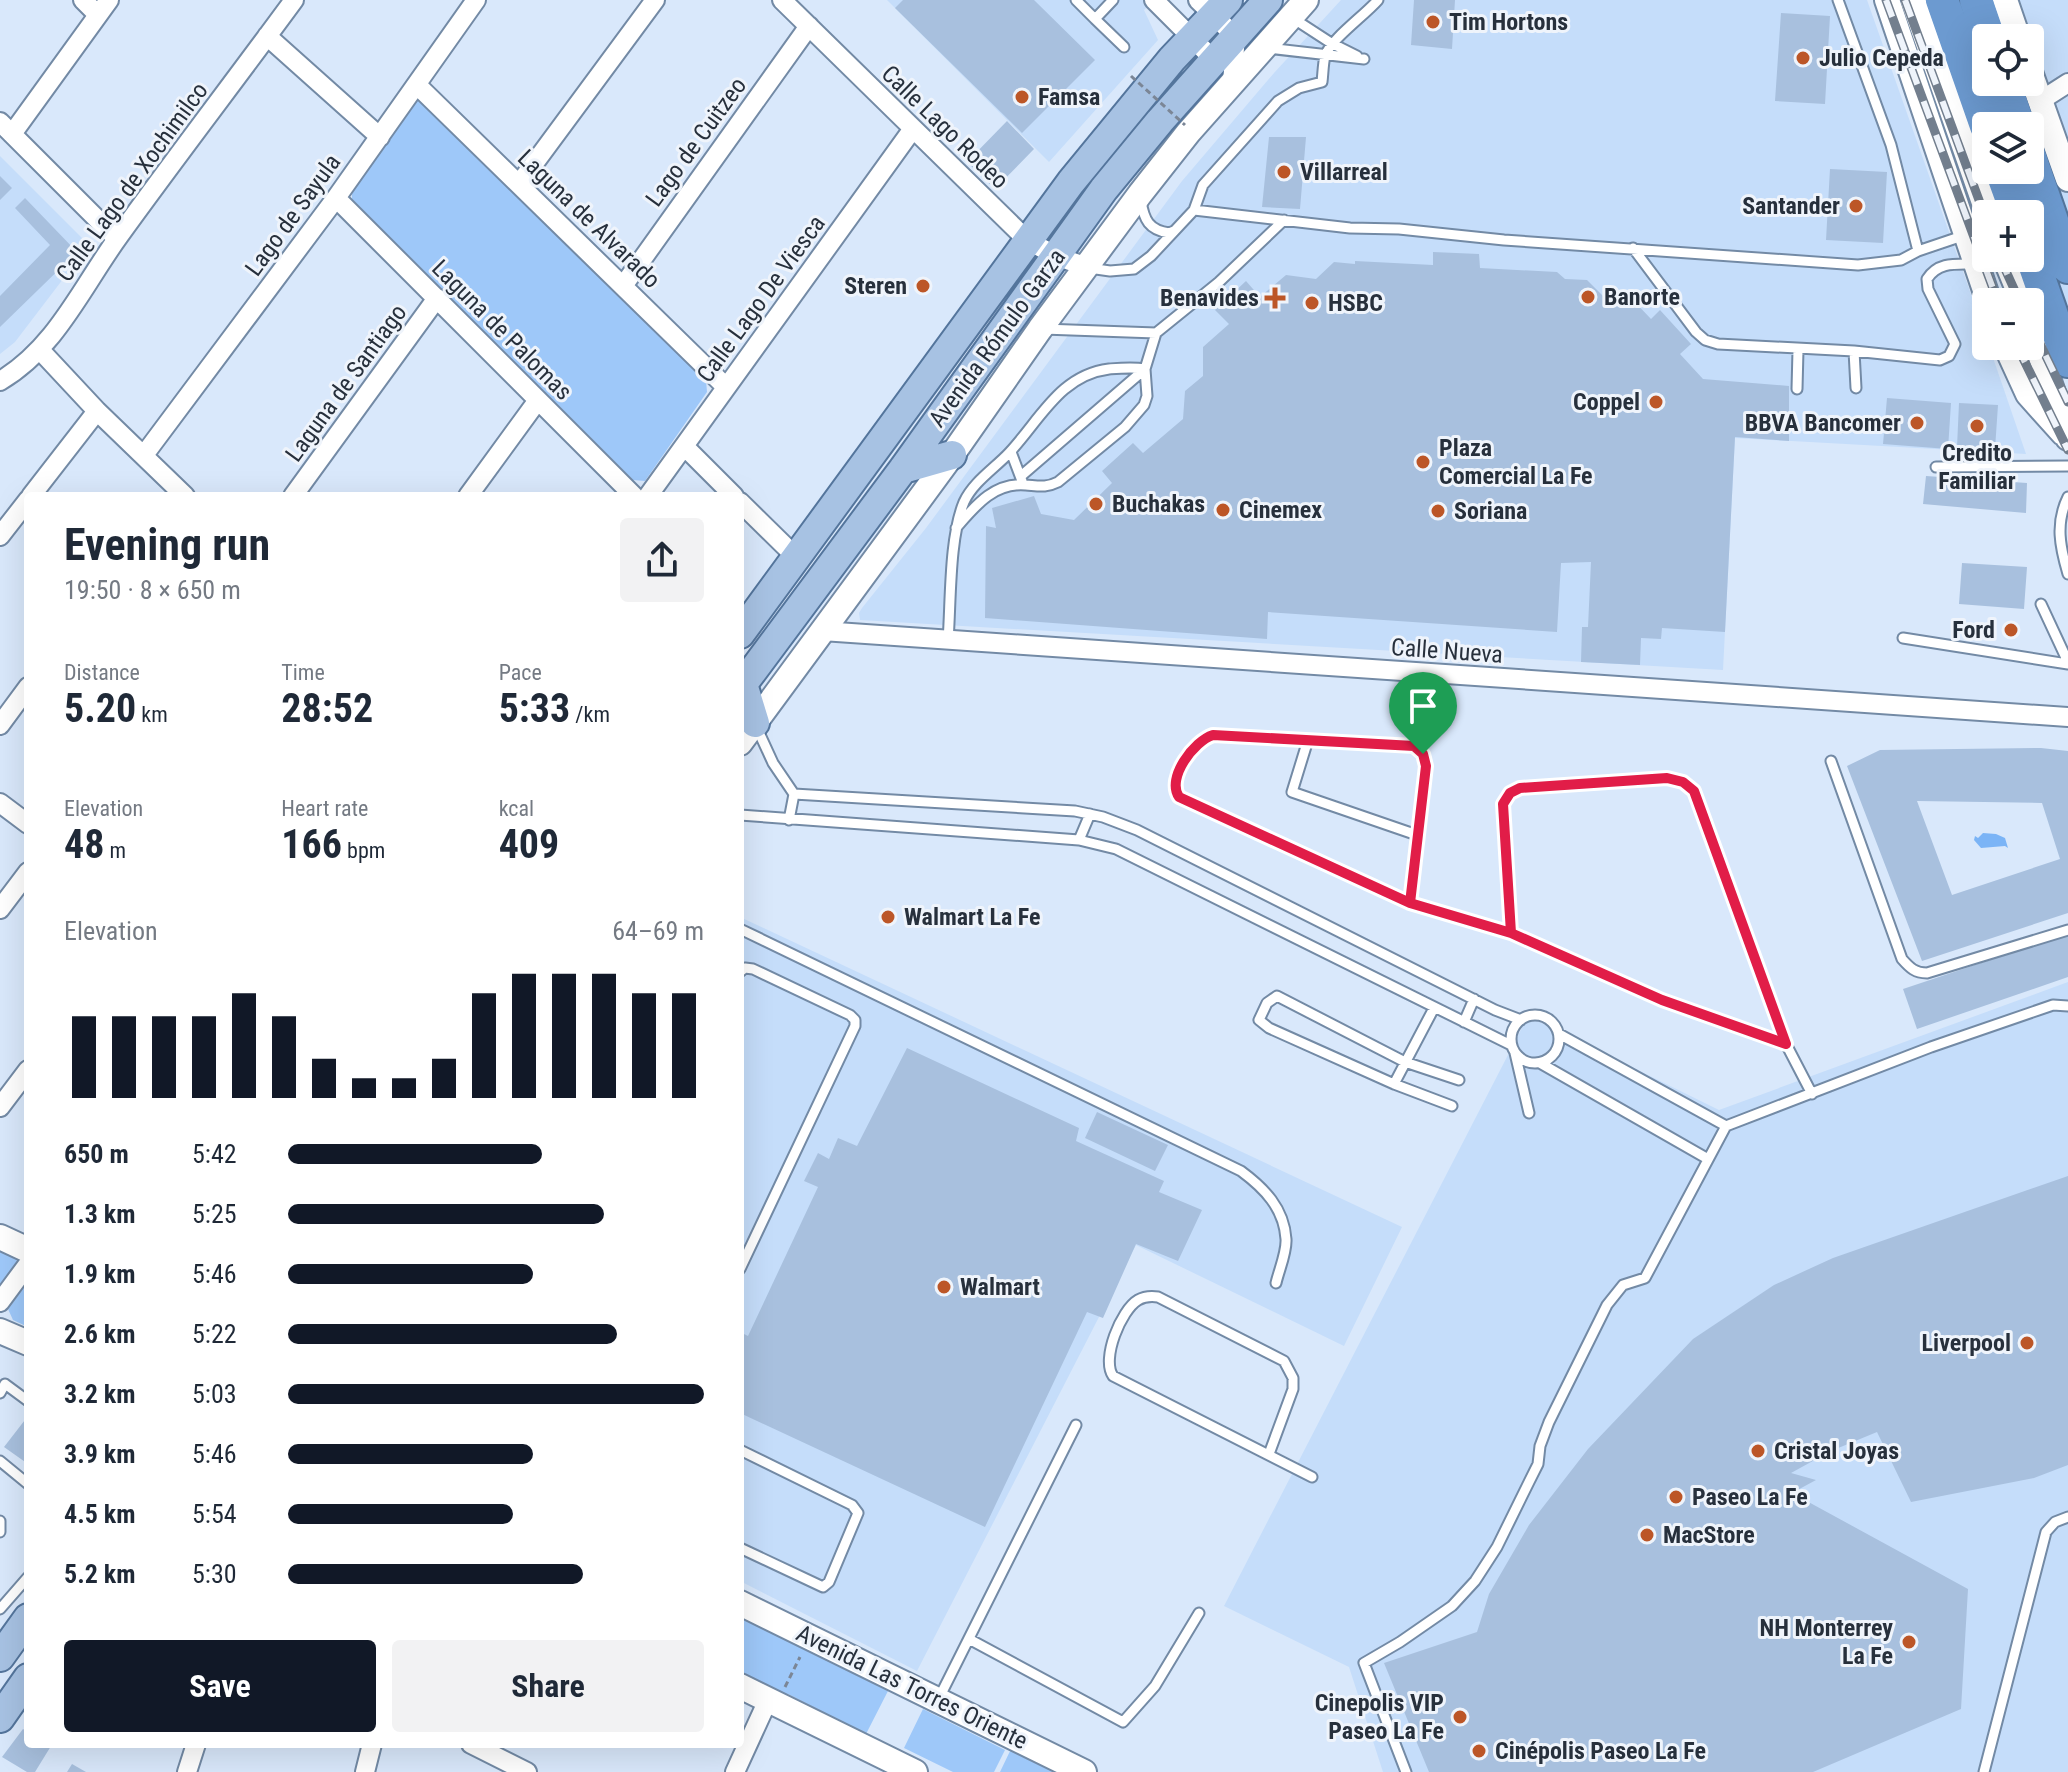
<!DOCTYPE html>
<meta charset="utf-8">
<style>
:root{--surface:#fff;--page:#f2f2f3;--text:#1f2937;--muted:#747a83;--accent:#111827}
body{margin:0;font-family:"Roboto Condensed",sans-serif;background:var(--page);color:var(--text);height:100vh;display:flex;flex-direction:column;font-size:30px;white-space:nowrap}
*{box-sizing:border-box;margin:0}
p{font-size:26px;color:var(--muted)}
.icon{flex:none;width:44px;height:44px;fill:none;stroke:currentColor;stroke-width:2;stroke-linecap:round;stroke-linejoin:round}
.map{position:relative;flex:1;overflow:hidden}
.side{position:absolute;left:24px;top:492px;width:720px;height:1256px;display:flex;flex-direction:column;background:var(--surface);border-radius:8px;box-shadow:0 8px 32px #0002}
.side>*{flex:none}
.buttons{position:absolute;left:1972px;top:24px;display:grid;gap:16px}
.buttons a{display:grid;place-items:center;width:72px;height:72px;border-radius:8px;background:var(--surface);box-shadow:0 8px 32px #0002;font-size:40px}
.pin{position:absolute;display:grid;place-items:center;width:68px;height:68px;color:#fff;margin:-82px -34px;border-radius:50% 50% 50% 0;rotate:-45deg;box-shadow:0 0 8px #0007}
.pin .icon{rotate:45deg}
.round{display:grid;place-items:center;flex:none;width:84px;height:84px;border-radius:8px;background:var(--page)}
.headline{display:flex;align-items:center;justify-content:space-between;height:136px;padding:0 40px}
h1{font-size:44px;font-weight:700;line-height:60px}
.figures{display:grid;grid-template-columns:repeat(3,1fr);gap:12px;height:136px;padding:8px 40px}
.figures div{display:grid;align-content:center}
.figures b{font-size:40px;font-weight:700}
.figures small{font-size:22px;font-weight:400}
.figures p{font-size:22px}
.chart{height:224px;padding:16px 40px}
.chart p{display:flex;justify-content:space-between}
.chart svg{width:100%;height:144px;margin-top:8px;stroke:var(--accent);stroke-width:6}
.button{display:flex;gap:16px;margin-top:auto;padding:16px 40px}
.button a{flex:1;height:92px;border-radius:8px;background:var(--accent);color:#fff;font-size:32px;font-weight:700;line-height:92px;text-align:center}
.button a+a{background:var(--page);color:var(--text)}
ul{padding:0 40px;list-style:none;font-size:26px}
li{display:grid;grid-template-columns:128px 96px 1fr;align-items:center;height:60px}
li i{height:20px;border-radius:10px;background:var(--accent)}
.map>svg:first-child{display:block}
</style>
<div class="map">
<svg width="2068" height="1772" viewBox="0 0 2068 1772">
<rect width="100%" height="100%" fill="#d9e8fb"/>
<path fill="#c5ddfa" d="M887 0H1154L1144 10 1158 40 1049 162Z
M1341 0H1867L1973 300 1986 338V346H1989L2026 454 1735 438 1723 670 860 620 859 613 862 608 926 528 1182 181 1274 73Z
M1961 0H2068V308L2020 170H2030V126L1990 82H2030V38H1986V71Z
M0 156 89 245 15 342 0 354Z
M740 917 1402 1227 1344 1346 1136 1245 917 1671 740 1581Z
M2068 982V1772H1383L1349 1667 1224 1606 1528 1016 1719 1110Z"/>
<path fill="#9ec8f9" d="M412 98 425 99 706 380 707 392 645 481 633 480 352 199V187Z
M0 1248 15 1255 18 1264 0 1288Z
M28 1282V1327L13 1320 8 1309Z
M740 1614 888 1691 866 1734 788 1694 778 1693 740 1674Z
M923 1709 1005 1750 994 1772H953L904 1748Z
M1011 1749 1058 1772H1000Z"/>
<path fill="#7bb4f6" d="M1983 833 1996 834 2005 838 2008 848 2005 846 1981 848 1974 840 1975 836 1978 838Z"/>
<path fill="#a8c0de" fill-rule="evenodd" d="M903 0H1034L1095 60 1022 133 895 8Z
M1414 0H1455L1452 49 1411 45Z
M1781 13 1830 16 1825 104 1775 101Z
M1007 121 1034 149 995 189 967 162Z
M1269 137H1306L1300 209 1262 207Z
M1830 169 1887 172 1883 243 1826 240Z
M0 176 12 188 0 200Z
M25 198 77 252 0 327V296L50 245 15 208Z
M1433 252 1479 254 1480 268 1557 272 1565 279 1587 280 1604 297 1632 299 1651 319 1660 310 1691 344 1680 354 1703 379 1789 386V441L1735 437 1725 632 1662 628 1661 639 1641 638 1640 665 1581 662 1582 627H1588L1591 562 1561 563 1557 632 1268 612 1267 639 985 618 986 526 996 528 992 508 1034 496 1041 514 1074 520 1112 483 1102 471 1133 443 1143 453 1183 419 1185 391 1203 376V347L1229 324 1215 310 1246 281 1260 297 1286 275 1316 279 1334 262 1355 264V261L1433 265Z
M1887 398 1951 403 1948 449 1883 444Z
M1959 403 1998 405 1995 449 1957 447Z
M1926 476 2027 483 2026 513 1923 504Z
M1962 563 2027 567 2024 609 1959 604Z
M2041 748 2068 751V913L1922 961 1847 766 1880 750ZM1917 801 2042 803 2060 859 1952 895Z
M2068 934V977L1917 1029 1903 989Z
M907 1048 1079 1128 1076 1141 1164 1181 1159 1192 1202 1210 1178 1261 1136 1244 1103 1318 1087 1312 985 1527 740 1413 743 1395 740 1393V1332L748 1336 818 1187 804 1181 818 1153 829 1159 838 1138 857 1146Z
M1097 1112 1168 1145 1155 1171 1085 1138Z
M2068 1176V1465L2034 1478 1911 1502 1877 1432 1831 1451 1791 1473 1816 1480 1792 1493 1968 1589 1961 1709 1813 1772H1429L1384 1663 1477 1632 1489 1594 1529 1525 1588 1449 1693 1339 1774 1285 1833 1258Z
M28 1416V1464L4 1447Z
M23 1729 28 1732V1744L51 1746 35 1772H27L2 1757Z
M72 1764 86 1772H67Z"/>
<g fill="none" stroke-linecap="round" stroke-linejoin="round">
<defs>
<path id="lane" d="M1076 0 1095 19 1113 0
M1838 0 1891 145 1918 251
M1291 17 1331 43 1357 56
M1095 19 1124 47
M1267 48 1364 59
M1141 201C1144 220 1149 230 1169 233L1174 231
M1194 210 1350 228 1399 229 1504 240 1858 265 1901 260 1918 251 1986 228
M1633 248 1696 332 1705 340 1718 344 1854 351 1940 360 1949 356 1955 344 1928 289 1927 279C1938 262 1955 264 1973 264
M1089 268 1110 271 1134 269 1151 256 1194 210 1203 185 1278 101 1299 88 1322 82C1323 74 1323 64 1325 56 1330 40 1365 15 1378 0
M1043 329 1156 333
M1854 351 1856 388
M1797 389 1798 350
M1011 452 1022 481
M1936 467 2068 466
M1021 476 1145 369
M2068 497C2055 523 2060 547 2068 574
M956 528C975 506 994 482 1026 485 1039 486 1046 488 1058 482L1125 427 1144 405 1147 396 1145 369 1156 333 1219 282 1284 220
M2041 604 2068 662
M1903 638 2068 664
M948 641C951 601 949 538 964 502 973 482 995 468 1009 453 1040 420 1060 375 1109 369 1122 368 1133 367 1145 369
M756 726 773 763 794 794 1075 811 1103 817 1137 830 1495 1010 1521 1020
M1308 740 1292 792 1417 835
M1831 761 1902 959C1910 968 1915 973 1927 973L2068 930
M740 815 1079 840 1116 849 1511 1045
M789 820 794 794
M1079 840 1090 814
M1410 903 1426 766 1423 754 1414 746 1213 735C1194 741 1165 778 1179 797L1410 903 1511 933 1662 1000 1786 1044
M740 929 1241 1171C1264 1188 1284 1208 1286 1239 1287 1252 1279 1270 1276 1283
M1511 933 1503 804 1510 793 1520 788 1667 778 1683 782 1694 791 1786 1044 1812 1094
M740 972 745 968 753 969 850 1015 855 1020V1026L740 1269
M1434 1008 1394 1084 1269 1028 1259 1020 1267 1003 1277 996 1405 1062 1459 1080
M1511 1039a24 24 0 1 1 48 0a24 24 0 1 1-48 0Z
M1464 1022 1474 999
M1559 1034 1726 1126
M1515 1053 1529 1113
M1540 1063 1708 1159
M1394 1084 1452 1106
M0 1393 5 1384 28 1401
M740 1450 852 1505 858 1513 829 1582 823 1587 740 1548
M1269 1454 1293 1389V1378L1284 1361 1158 1297C1151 1296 1145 1296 1138 1300 1121 1310 1101 1359 1113 1376L1312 1477
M0 1461 28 1484
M0 1521V1532
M0 1609 28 1577
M969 1639 1123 1722 1155 1686 1199 1613
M938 1700 1076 1425
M1406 1772 1364 1663 1400 1642 1452 1606 1475 1581 1497 1547 1529 1482 1538 1464 1540 1446 1549 1422 1607 1305 1623 1285 1645 1278 1726 1126 1931 1047 2053 1005 2068 1006
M1984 1772 2046 1532 2055 1522 2068 1517"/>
<path id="street" d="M83 0 98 15
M782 0 1027 240 1056 256 1087 267
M1154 0 1214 60
M1198 0 1236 37 1232 82
M267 36 380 137
M417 85 726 387
M2040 101 2068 83
M0 122 117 239
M12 134 109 0
M519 184 655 0
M336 198 634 496
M623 286 809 26
M40 350 97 411 185 496
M0 381C56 348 82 287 119 236 176 157 236 79 294 0
M685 447 734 496
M144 455 336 198 476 0
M31 496 97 411
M293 496 437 298
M468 496 538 400
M648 496 912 130
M740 502 796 557
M0 536 28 500
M822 631 2068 717
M0 725 28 687
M0 803 28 824
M0 909 28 872
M0 1107 28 1070
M0 1302 28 1264
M471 1744 527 1772
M187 1772 196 1744
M365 1772 372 1744
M735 1772 768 1700"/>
<path id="secondary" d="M1887 0 1989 302
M1913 0 1988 214
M2005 0 2018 38
M2030 72 2068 179
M2005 258 2023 302
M2030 324 2068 438
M2006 346 2028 394 2063 433
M740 743 952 455 1040 329 1140 194 1188 133 1306 0
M0 1237 28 1250
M0 1331 28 1343
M740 1603 1084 1772
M740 1686 915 1772"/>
<path id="primary" d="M903 469 952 455
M740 634 1071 182 1172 59 1228 0
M743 684 755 723
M740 688 903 469 1104 189 1160 121 1268 0
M0 1657 28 1618
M0 1718 28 1678"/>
<path id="highway" d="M1942 0 1986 126
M1976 0 1989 38
M2004 82 2019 126
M2030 157 2068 267
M2001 170 2017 214
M2030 252 2068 361"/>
</defs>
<use href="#lane" stroke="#738aa5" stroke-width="13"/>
<use href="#street" stroke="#738aa5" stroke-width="22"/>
<use href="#secondary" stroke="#738aa5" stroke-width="28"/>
<use href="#primary" stroke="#54759c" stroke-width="32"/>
<use href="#highway" stroke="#54759c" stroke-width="36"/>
<path stroke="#7b8696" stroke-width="3" stroke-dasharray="6 4" stroke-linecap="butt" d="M785 1687 800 1657"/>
<use href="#lane" stroke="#fff" stroke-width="9"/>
<use href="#street" stroke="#fff" stroke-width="18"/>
<use href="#secondary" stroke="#fff" stroke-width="24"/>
<use href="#primary" stroke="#a7c2e3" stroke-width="28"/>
<use href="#highway" stroke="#6c9ad0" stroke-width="32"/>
<defs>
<path id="rail" d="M1886 0 1998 302
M1905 0 1986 219
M2000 258 2020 302
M2030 323 2068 402
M2017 346 2068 450"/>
</defs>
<use href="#rail" stroke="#737f8e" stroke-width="9"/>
<use href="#rail" stroke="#eff4fb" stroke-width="6" stroke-dasharray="18" stroke-linecap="butt"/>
<path stroke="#7b8696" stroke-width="3" stroke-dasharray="6 4" stroke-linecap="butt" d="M1131 76 1185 125"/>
</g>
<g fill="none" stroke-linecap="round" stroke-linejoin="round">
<defs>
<path id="route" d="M1423 754 1426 766 1410 903 1511 933 1662 1000 1786 1044 1694 791 1683 782 1667 778 1520 788 1510 793 1503 804 1511 933 1410 903 1179 797C1166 778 1194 741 1213 735L1414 746 1423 754"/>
</defs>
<use href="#route" stroke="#fff" stroke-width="16"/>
<use href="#route" stroke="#e11d48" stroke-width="10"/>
</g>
<g fill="#bc5627" stroke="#eff4fb" stroke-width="3">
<circle cx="1433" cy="22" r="8"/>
<circle cx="1803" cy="58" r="8"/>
<circle cx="1022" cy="97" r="8"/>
<circle cx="1284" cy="172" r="8"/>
<circle cx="1856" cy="206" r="8"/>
<circle cx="923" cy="286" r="8"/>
<circle cx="1588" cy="297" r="8"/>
<path d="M1271 286h8v8h8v8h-8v8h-8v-8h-8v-8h8z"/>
<circle cx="1312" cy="303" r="8"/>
<circle cx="1656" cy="402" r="8"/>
<circle cx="1917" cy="423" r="8"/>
<circle cx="1977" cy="426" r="8"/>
<circle cx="1423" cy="462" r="8"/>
<circle cx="1096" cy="504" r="8"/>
<circle cx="1223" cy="510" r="8"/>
<circle cx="1438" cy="511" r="8"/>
<circle cx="2011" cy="630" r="8"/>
<circle cx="888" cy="917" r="8"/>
<circle cx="944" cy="1287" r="8"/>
<circle cx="2027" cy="1343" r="8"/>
<circle cx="1758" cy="1451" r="8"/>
<circle cx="1676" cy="1497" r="8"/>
<circle cx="1647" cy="1535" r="8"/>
<circle cx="1909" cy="1642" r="8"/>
<circle cx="1460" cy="1717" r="8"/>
<circle cx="1479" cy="1751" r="8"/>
</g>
<g text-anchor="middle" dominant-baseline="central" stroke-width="6" stroke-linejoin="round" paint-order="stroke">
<g font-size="24" font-weight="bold" fill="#27303c" stroke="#eff4fb" text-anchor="start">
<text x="1449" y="22">Tim Hortons</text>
<text x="1819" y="58">Julio Cepeda</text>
<text x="1038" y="97">Famsa</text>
<text x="1300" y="172">Villarreal</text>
<text x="1840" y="206" text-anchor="end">Santander</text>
<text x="907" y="286" text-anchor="end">Steren</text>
<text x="1604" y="297">Banorte</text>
<text x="1259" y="298" text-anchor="end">Benavides</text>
<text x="1328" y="303">HSBC</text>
<text x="1640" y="402" text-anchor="end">Coppel</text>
<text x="1901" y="423" text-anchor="end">BBVA Bancomer</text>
<text x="1439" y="448">Plaza<tspan x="1439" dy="28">Comercial La Fe</tspan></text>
<text x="1977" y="453" text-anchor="middle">Credito<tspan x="1977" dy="28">Familiar</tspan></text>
<text x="1112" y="504">Buchakas</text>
<text x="1239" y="510">Cinemex</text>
<text x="1454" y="511">Soriana</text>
<text x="1995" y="630" text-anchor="end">Ford</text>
<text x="904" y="917">Walmart La Fe</text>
<text x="960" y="1287">Walmart</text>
<text x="2011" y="1343" text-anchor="end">Liverpool</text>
<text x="1774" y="1451">Cristal Joyas</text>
<text x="1692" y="1497">Paseo La Fe</text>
<text x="1663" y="1535">MacStore</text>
<text x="1893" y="1628" text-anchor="end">NH Monterrey<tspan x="1893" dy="28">La Fe</tspan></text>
<text x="1444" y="1703" text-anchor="end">Cinepolis VIP<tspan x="1444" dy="28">Paseo La Fe</tspan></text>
<text x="1495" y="1751">Cinépolis Paseo La Fe</text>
</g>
<g font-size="24" fill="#27303c" stroke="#eff4fb">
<text transform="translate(945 127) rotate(44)">Calle Lago Rodeo</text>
<text transform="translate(696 142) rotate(-54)">Lago de Cuitzeo</text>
<text transform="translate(132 182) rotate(-54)">Calle Lago de Xochimilco</text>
<text transform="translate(293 215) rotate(-54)">Lago de Sayula</text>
<text transform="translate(589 219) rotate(44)">Laguna de Alvarado</text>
<text transform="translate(761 299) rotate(-54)">Calle Lago De Viesca</text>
<text transform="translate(502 330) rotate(45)">Laguna de Palomas</text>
<text transform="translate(997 338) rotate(-54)">Avenida Rómulo Garza</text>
<text transform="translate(346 383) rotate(-54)">Laguna de Santiago</text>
<text transform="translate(1447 651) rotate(4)">Calle Nueva</text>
<text transform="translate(912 1687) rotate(26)">Avenida Las Torres Oriente</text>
</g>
</g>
</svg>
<div class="buttons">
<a><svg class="icon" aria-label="locate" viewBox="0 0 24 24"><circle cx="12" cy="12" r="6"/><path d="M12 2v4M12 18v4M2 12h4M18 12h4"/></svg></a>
<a><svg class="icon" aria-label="layers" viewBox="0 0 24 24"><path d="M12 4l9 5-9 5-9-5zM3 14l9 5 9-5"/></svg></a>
<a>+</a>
<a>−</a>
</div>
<div class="pin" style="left:1423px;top:754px;background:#1e9e55"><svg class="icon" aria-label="arrive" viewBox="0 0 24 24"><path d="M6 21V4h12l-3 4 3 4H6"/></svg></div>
<section class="side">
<div class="headline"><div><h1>Evening run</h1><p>19:50 · 8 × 650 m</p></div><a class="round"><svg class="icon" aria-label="share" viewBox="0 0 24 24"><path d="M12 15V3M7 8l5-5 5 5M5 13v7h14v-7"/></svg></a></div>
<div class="figures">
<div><p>Distance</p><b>5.20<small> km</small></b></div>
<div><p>Time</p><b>28:52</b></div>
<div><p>Pace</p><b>5:33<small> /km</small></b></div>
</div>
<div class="figures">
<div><p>Elevation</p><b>48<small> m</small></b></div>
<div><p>Heart rate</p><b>166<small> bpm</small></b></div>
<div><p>kcal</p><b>409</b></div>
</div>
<div class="chart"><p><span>Elevation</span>64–69 m</p>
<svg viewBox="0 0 160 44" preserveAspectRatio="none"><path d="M5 44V19M15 44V19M25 44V19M35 44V19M45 44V12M55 44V19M65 44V32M75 44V38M85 44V38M95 44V32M105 44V12M115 44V6M125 44V6M135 44V6M145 44V12M155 44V12"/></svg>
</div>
<ul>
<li><b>650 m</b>5:42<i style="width:61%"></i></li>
<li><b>1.3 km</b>5:25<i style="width:76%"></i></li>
<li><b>1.9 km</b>5:46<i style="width:59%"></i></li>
<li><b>2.6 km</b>5:22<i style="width:79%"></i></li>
<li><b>3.2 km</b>5:03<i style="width:100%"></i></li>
<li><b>3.9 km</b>5:46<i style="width:59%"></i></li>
<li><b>4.5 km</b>5:54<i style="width:54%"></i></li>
<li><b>5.2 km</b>5:30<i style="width:71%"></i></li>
</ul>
<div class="button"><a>Save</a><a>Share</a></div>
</section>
</div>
